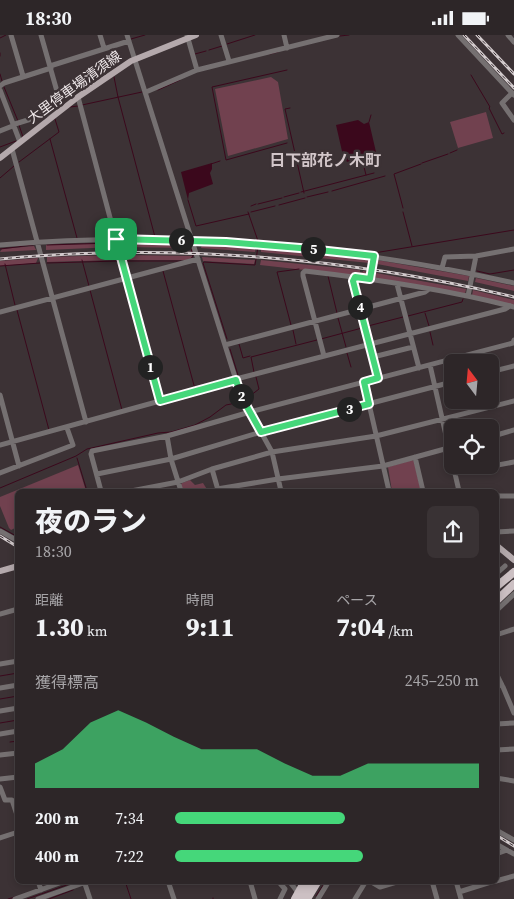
<!DOCTYPE html>
<html lang="ja">
<meta charset="utf-8">
<style>
:root{--surface:#2d2628;--page:#393234;--text:#f1f3f6;--muted:#a7a5a8;--line:#484345;--accent:#45d77a}
body{margin:0;font-family:"Source Serif 4","Noto Sans JP",serif;background:var(--page);color:var(--text);height:100vh;display:flex;flex-direction:column;font-size:19px;white-space:nowrap}
*{box-sizing:border-box;margin:0}
p{font-size:16px;color:var(--muted)}
.icon{flex:none;width:28px;height:28px;fill:none;stroke:currentColor;stroke-width:2;stroke-linecap:round;stroke-linejoin:round}
.map{position:relative;flex:1;overflow:hidden}
.sheet{position:absolute;left:15px;top:454px;width:484px;height:395px;display:flex;flex-direction:column;background:var(--surface);border-radius:8px;box-shadow:0 2px 8px #0003,0 0 0 1px var(--line)}
.sheet>*{flex:none}
.needle{width:32px;rotate:344deg}
.buttons{position:absolute;left:444px;top:319px;display:grid;gap:10px}
.buttons a{display:grid;place-items:center;width:55px;height:55px;border-radius:8px;background:var(--surface);box-shadow:0 2px 8px #0003,0 0 0 1px var(--line);font-size:25px}
.pin{position:absolute;display:grid;place-items:center;width:42px;height:42px;color:#fff;margin:-21px;border-radius:10px;box-shadow:0 2px 8px #0006}
.km{position:absolute;width:25px;height:25px;margin:-12px;border-radius:50%;background:#222;color:#fff;font-size:14px;line-height:25px;text-align:center}
.round{display:grid;place-items:center;flex:none;width:52px;height:52px;border-radius:8px;background:var(--page)}
.summary{display:flex;align-items:center;justify-content:space-between;height:85px;padding:0 20px}
h1{font-size:28px;font-weight:800;line-height:38px}
.metrics{display:grid;grid-template-columns:repeat(3,1fr);gap:8px;height:85px;padding:5px 20px}
.metrics div{display:grid;align-content:center}
.metrics b{font-size:25px;font-weight:800}
.metrics small{font-size:14px;font-weight:400}
.metrics p{font-size:14px}
.chart{height:140px;padding:10px 20px}
.chart p{display:flex;justify-content:space-between}
.chart svg{width:100%;height:90px;margin-top:5px;fill:var(--accent);opacity:.7}
ul{padding:0 20px;list-style:none;font-size:16px}
li{display:grid;grid-template-columns:80px 60px 1fr;align-items:center;height:38px}
li i{height:12px;border-radius:6px;background:var(--accent)}
.status{display:flex;justify-content:space-between;align-items:center;height:35px;padding:0 25px;background:var(--surface);direction:ltr}
.status svg{height:14px;fill:currentColor}
.map>svg:first-child{display:block}
</style>
<div class="status"><b>18:30</b><svg viewBox="0 0 49 12"><path d="M0 12V9h3v3zM5 12V6h3v6zM10 12V3h3v9zM15 12V0h3v12zM26 1h20v11H26zM47 4h2v5h-2z"/></svg></div>
<div class="map">
<svg width="514" height="864" viewBox="0 0 514 864">
<rect width="100%" height="100%" fill="#3c3235"/>
<path fill="#71414f" d="M271 42 278 47 288 104 228 121 215 54Z
M486 77 493 103 458 113 450 87Z
M114 208 115 212 46 215V210Z
M122 208 189 209 192 213 121 212Z
M202 209 256 212 255 217 201 213Z
M34 211 36 215 0 217 2 214Z
M261 212 370 224 369 228 261 217Z
M117 220V225L47 227V222Z
M123 220 192 221 190 225H124Z
M202 222 255 225 254 229 203 226Z
M38 223 36 228 0 231V226Z
M261 225 360 235V237H363V236L368 237 367 242 260 230Z
M377 225 469 241 468 246 377 229Z
M376 238 466 254 465 259 375 244Z
M476 243 514 251V256L475 247Z
M473 255 514 265V270L472 261Z
M412 425 414 426 421 456H392L388 432Z
M78 430 86 456H18L17 492 11 495 9 493 0 471V462Z
M190 445 195 450 203 448 208 456H183L181 450 182 448Z"/>
<path fill="#3b081c" d="M358 85 364 89 369 87 376 117 373 122 348 127 344 125 336 90Z
M212 128V134L210 138 213 149 189 158 188 165 181 137Z"/>
<g fill="none" stroke-linecap="round" stroke-linejoin="round">
<path stroke="#3b081c" stroke-width="1" d="M340 1 349 0
M0 3 6 0
M131 4 145 0
M227 9 255 0
M209 15 222 11
M0 18V21
M195 19 206 16
M270 19 278 17
M287 35 212 52 226 125 287 108
M0 39 2 46
M471 40 490 72 489 73 502 99 504 98
M114 42 118 62
M4 52 18 86
M158 55 180 45
M118 62 155 202
M82 70 142 57
M70 72 78 71
M290 73 285 74 304 158
M369 87 371 80
M19 90 23 102
M50 104 77 203
M0 112 16 106
M450 118 457 115
M362 124 366 140
M19 127 59 97 55 84
M422 128 448 119
M211 129 220 126
M0 143 14 131
M332 156 385 141
M301 157 374 138
M284 162 299 158
M307 162 328 157
M188 165 196 191 249 179
M258 169 282 163
M279 170 305 163
M251 171 256 169
M403 173 394 139 421 129
M248 177 258 206
M251 177 275 171
M403 177 412 211
M122 207 172 208
M47 210 113 208
M190 210 193 221 191 224
M0 214 33 210
M314 217 340 220
M374 218 514 195
M82 225 89 251
M124 226H183
M47 228 118 226
M5 229 15 270
M0 231 40 228
M163 236 195 354
M477 236 490 239 514 235
M328 241 337 278
M90 255 122 375
M17 275 49 395
M425 278 429 291
M408 281 462 267 463 264
M338 283 346 312
M291 290 277 237 299 234
M368 291 403 282
M293 295 296 309
M430 297 433 310
M227 304 203 228 204 227 255 230 258 212
M321 304 362 293
M239 309 243 323 250 321
M230 314 238 340
M347 318 351 332
M254 337 251 322 317 305
M246 364 259 354 256 342
M77 423 87 456
M0 453 76 421 87 414 158 398 171 397 195 390 210 382 226 370 241 367
M0 492 18 502
M0 641 18 638
M0 664 18 661
M0 688 18 685
M10 707 18 706
M125 846 131 864
M316 861 326 846
M213 863V864
M8 864 15 862
M27 864 78 846
M49 864 73 855"/>
<path stroke="#757071" stroke-width="5" d="M11 0 23 41
M41 0 62 74
M100 0 104 13
M127 0 241 361 272 417 281 456
M187 0 197 35
M221 0 229 26
M284 0 287 13
M458 0 514 60
M508 0 514 7
M50 31 129 6
M0 51 4 48 51 33
M0 55 20 107
M146 57 197 35 337 0
M512 58 502 68 514 85
M78 62 159 367
M15 89 60 75
M0 96 15 90
M12 114 86 387
M0 210C172 196 346 210 514 248
M442 233 445 222 476 221 514 214
M355 242 353 246 378 343
M371 244 374 221
M397 249 419 333
M468 261 476 221
M0 277 198 224
M225 310 425 257 429 254
M484 316 487 328
M324 321 303 241V238L305 236C375 244 446 254 514 272
M373 322 413 312
M430 330 452 427
M490 337 514 331
M236 344 505 274 510 271
M364 347 389 456
M0 360 19 431
M167 401 171 424 181 456
M490 402 514 395
M0 410 236 345
M415 422 423 456
M453 430 459 456
M212 434 218 455
M0 438 73 410 67 393
M455 438 514 427
M97 439 171 424 261 397 452 347
M217 454 278 444 383 431 452 412
M101 456 91 419 92 416 167 401 250 377 513 308 514 305
M131 456 178 447 212 434 272 417 376 401 514 366
M496 461H514
M0 496 18 506
M496 497 514 496
M496 539 505 531
M496 576 514 559
M0 579 18 574
M496 600 514 594
M0 629 18 626
M496 638 502 650
M496 645 503 652 514 678
M0 653 18 650
M0 676 18 673
M496 689 514 688
M0 699 18 696
M496 715 514 714
M0 720 18 718
M496 743 514 746
M0 744 18 742
M0 752 5 765H12L18 783
M496 795 514 805
M0 803 18 797
M496 809 514 819
M496 819 507 815
M38 846 41 855
M84 846 90 864
M168 846 174 864
M250 846 255 864
M278 846 285 854 280 864
M289 846 300 860
M370 846 380 852 400 846
M432 846 437 864
M456 846 461 864
M496 846 514 841
M459 857 494 846
M15 864 65 846
M38 864 89 846
M318 864 329 846
M355 864 366 846"/>
<path stroke="#b4a9ac" stroke-width="6" d="M0 123 78 62 131 26 196 0
M496 510 514 525
M0 536 18 531"/>
<path stroke="#ccc0c3" stroke-width="8" d="M496 552 514 537
M496 566 514 549
M307 864 318 846"/>
<defs>
<path id="rail" d="M464 0 514 53
M477 0 514 39
M0 224C171 208 347 222 514 262
M0 501 18 512
M496 800 514 811"/>
</defs>
<use href="#rail" stroke="#d3cbcd" stroke-width="3"/>
<use href="#rail" stroke="#3c3235" stroke-width="1" stroke-dasharray="4" stroke-linecap="butt"/>
<path stroke="#ccc0c3" stroke-width="8" d="M295 864 305 846
M302 864 313 846"/>
</g>
<g fill="none" stroke-linecap="round" stroke-linejoin="round">
<defs>
<path id="route" d="M116 204 226 207 300 213 374 221 370 244 355 242 353 246 378 343 364 347 369 369 261 397 241 361 236 345 160 366Z"/>
</defs>
<use href="#route" stroke="#fff" stroke-width="10"/>
<use href="#route" stroke="#45d77a" stroke-width="6"/>
</g>
<g text-anchor="middle" dominant-baseline="central" stroke-width="5" stroke-linejoin="round" paint-order="stroke">
<g font-size="14" fill="#efe8ea" stroke="#3c3235">
<text transform="translate(74 52) rotate(-36)">大里停車場清須線</text>
</g>
<g font-size="16" font-weight="bold" fill="#d2c6c9" stroke="#3c3235">
<text x="325" y="125">日下部花ノ木町</text>
</g>
</g>
</svg>
<div class="buttons">
<a><svg class="needle" viewBox="-14 -14 28 28"><path d="M0-13l5 13h-10z" fill="#e53935"/><path d="M0 13l5-13h-10z" fill="#a7a5a8"/></svg></a>
<a><svg class="icon" aria-label="locate" viewBox="0 0 24 24"><circle cx="12" cy="12" r="6"/><path d="M12 2v4M12 18v4M2 12h4M18 12h4"/></svg></a>
</div>
<div class="pin" style="left:116px;top:204px;background:#1e9e55"><svg class="icon" aria-label="arrive" viewBox="0 0 24 24"><path d="M6 21V4h12l-3 4 3 4H6"/></svg></div>
<b class="km" style="left:150px;top:332px">1</b>
<b class="km" style="left:241px;top:361px">2</b>
<b class="km" style="left:349px;top:374px">3</b>
<b class="km" style="left:360px;top:272px">4</b>
<b class="km" style="left:313px;top:214px">5</b>
<b class="km" style="left:181px;top:205px">6</b>
<section class="sheet">
<div class="summary"><div><h1>夜のラン</h1><p>18:30</p></div><a class="round"><svg class="icon" aria-label="share" viewBox="0 0 24 24"><path d="M12 15V3M7 8l5-5 5 5M5 13v7h14v-7"/></svg></a></div>
<div class="metrics">
<div><p>距離</p><b>1.30<small> km</small></b></div>
<div><p>時間</p><b>9:11</b></div>
<div><p>ペース</p><b>7:04<small> /km</small></b></div>
</div>
<div class="chart"><p><span>獲得標高</span>245–250 m</p>
<svg viewBox="0 0 160 44" preserveAspectRatio="none"><path d="M0 44V32L10 25L20 12L30 6L40 12L50 19L60 25L70 25L80 25L90 32L100 38L110 38L120 32L130 32L140 32L150 32L160 32V44z"/></svg>
</div>
<ul>
<li><b>200 m</b>7:34<i style="width:56%"></i></li>
<li><b>400 m</b>7:22<i style="width:62%"></i></li>
</ul>
</section>
</div>
